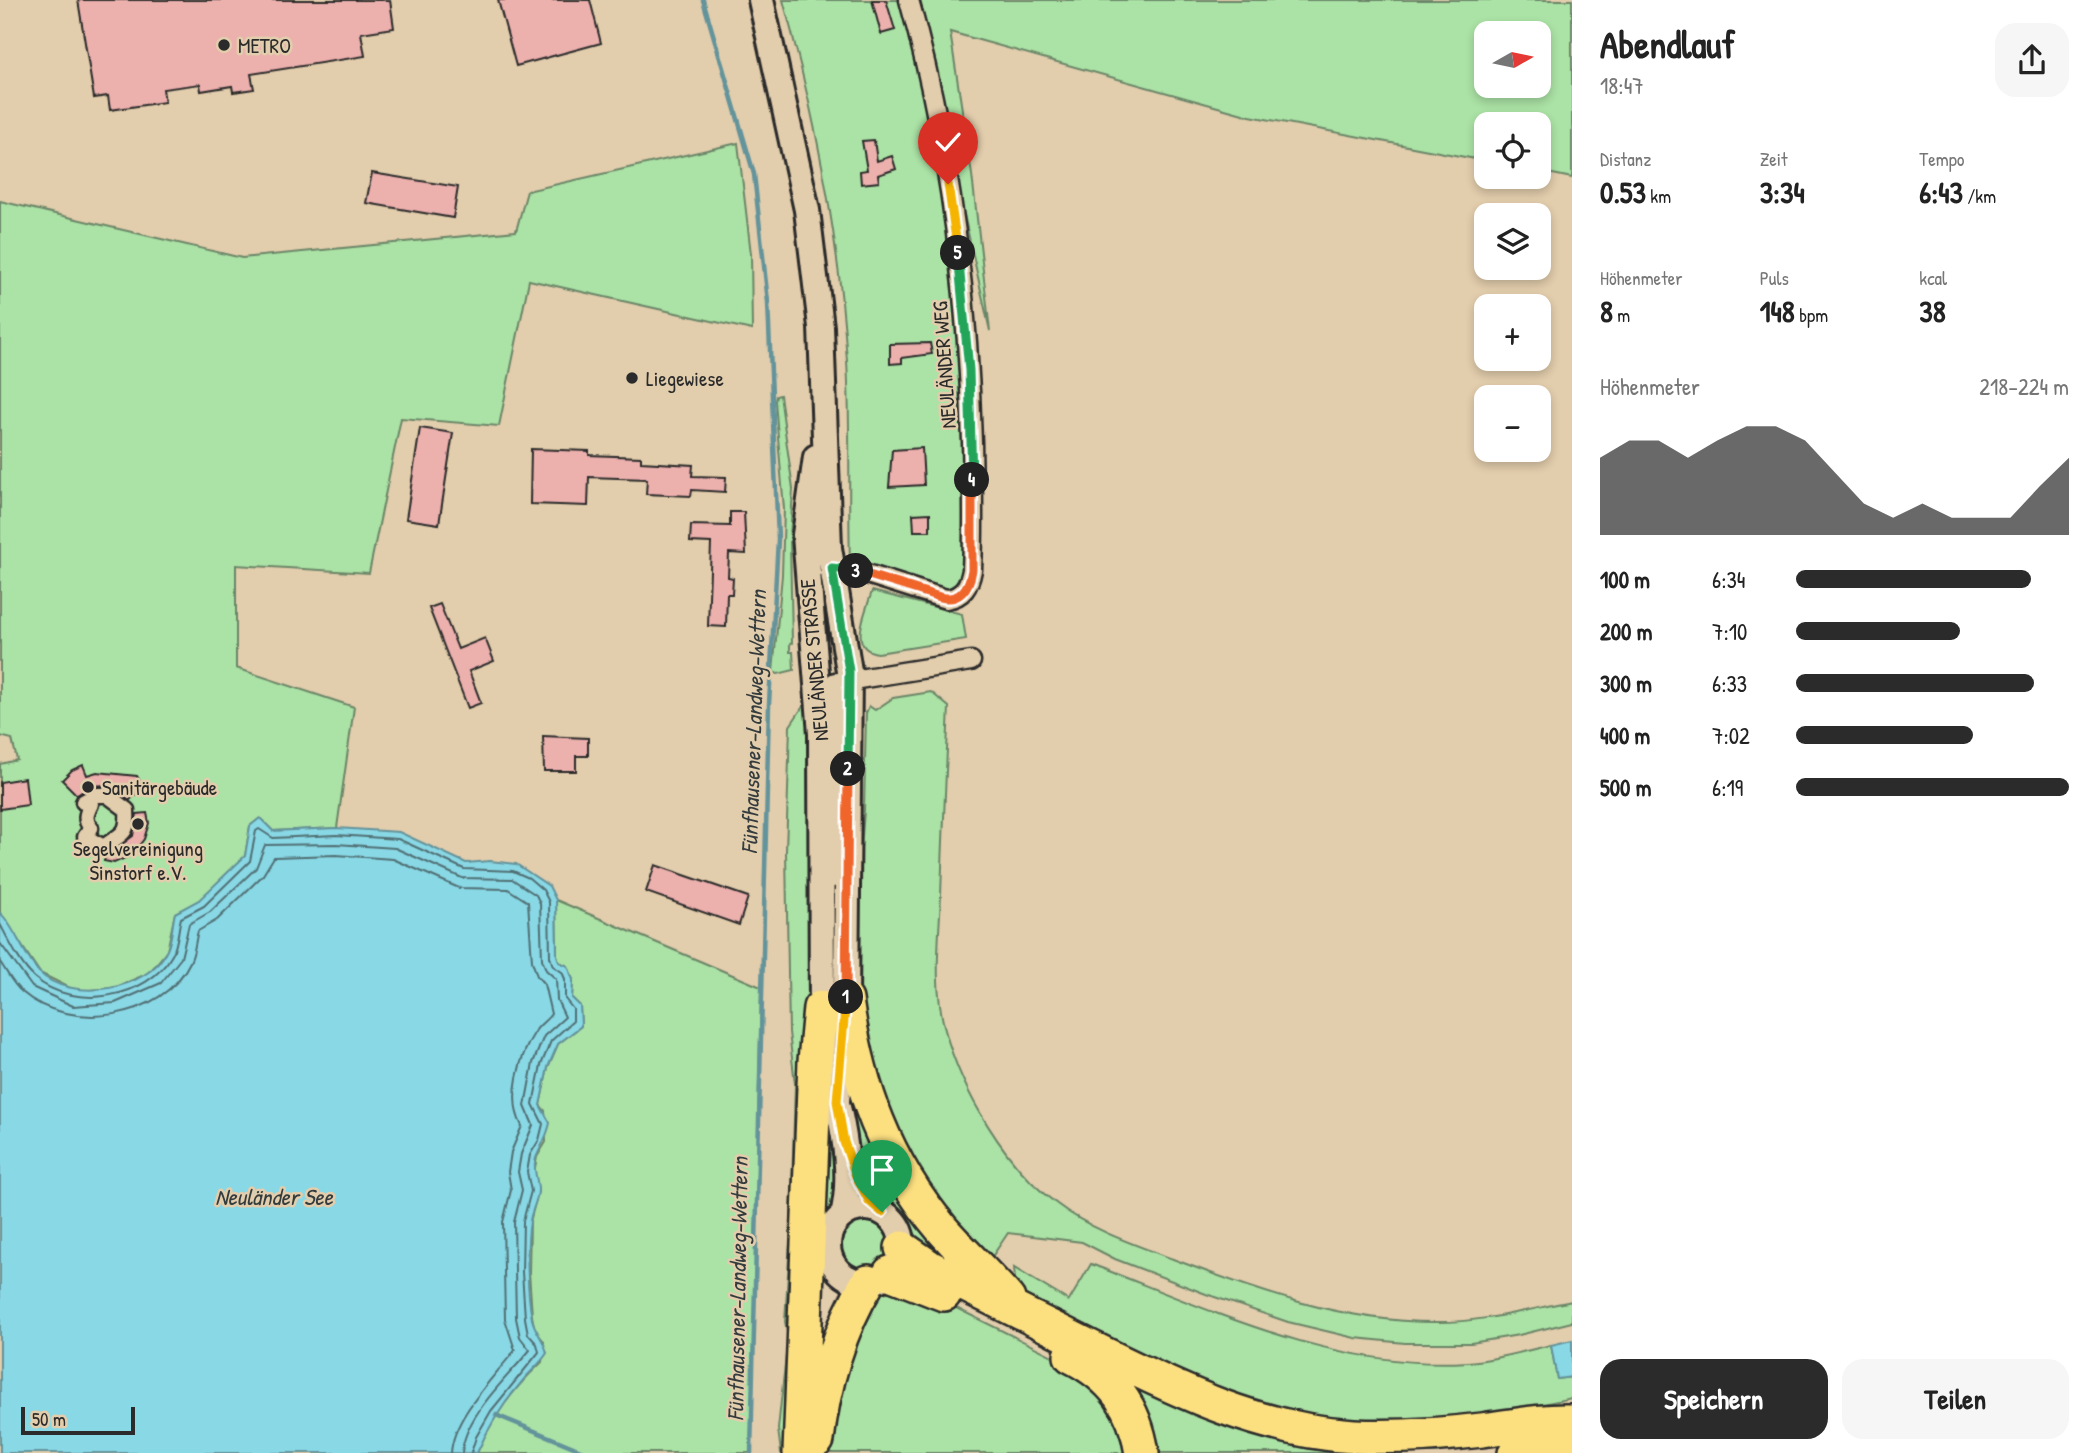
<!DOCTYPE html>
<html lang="de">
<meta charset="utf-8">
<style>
:root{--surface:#fff;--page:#f6f6f6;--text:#222;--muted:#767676;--accent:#2b2b2b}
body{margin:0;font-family:"Patrick Hand",sans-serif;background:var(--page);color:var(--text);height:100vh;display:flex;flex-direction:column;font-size:26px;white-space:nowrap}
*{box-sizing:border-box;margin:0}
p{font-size:23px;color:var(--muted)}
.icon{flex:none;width:38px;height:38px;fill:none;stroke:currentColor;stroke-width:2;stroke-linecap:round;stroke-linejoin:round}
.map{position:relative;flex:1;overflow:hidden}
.side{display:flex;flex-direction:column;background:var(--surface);width:525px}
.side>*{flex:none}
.needle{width:46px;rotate:81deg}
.buttons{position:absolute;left:1474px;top:21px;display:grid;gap:14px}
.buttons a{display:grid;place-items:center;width:77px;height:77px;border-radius:14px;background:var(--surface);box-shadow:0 4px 10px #0003;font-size:35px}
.scale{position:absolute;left:21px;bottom:18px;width:114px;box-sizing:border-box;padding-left:7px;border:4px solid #2b2b2b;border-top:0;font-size:19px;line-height:24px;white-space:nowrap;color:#2b2b2b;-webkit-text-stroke:5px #e2cdac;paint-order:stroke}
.pin{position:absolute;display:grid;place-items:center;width:60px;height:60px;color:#fff;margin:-72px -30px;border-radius:50% 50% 50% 0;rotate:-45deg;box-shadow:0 0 7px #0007}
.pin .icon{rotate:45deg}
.km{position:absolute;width:35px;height:35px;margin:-18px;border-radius:50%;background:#222;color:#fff;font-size:19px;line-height:35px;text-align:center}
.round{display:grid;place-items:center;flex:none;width:74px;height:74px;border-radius:21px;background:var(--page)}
.headline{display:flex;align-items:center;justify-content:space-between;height:119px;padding:0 28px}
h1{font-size:38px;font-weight:700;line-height:52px}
.stats{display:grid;grid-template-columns:repeat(3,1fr);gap:10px;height:119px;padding:7px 28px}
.stats div{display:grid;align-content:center}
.stats b{font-size:30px;font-weight:700}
.stats small{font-size:19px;font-weight:400}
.stats p{font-size:19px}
.chart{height:196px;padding:14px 28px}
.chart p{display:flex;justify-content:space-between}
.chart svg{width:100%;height:126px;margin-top:7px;fill:var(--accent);opacity:.7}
.primary-button{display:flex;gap:14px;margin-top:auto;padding:14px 28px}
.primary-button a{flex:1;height:80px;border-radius:21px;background:var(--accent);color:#fff;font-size:28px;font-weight:700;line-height:80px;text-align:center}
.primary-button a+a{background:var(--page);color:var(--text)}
ul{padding:0 28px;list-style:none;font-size:23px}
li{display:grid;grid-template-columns:112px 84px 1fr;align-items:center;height:52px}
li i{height:18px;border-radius:9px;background:var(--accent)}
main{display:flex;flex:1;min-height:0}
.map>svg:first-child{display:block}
</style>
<main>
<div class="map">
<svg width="1572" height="1453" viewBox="0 0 1572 1453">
<rect width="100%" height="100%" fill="#e2cdac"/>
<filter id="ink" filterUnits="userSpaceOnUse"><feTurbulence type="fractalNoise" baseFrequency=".0143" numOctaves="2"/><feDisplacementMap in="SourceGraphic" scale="14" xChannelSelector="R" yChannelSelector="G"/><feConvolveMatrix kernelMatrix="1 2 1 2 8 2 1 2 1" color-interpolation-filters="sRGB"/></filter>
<g filter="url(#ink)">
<path fill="#abe2a5" stroke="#6b8668" stroke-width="2" fill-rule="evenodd" d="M783 0H905L950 215 966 409 964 582 948 594 850 563C848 496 851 428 847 361 839 239 816 117 783 0Z
M916 0H1572V178L1538 171V124H1486V161L1250 116 950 32 972 175 990 331ZM1486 33H1538V86H1486Z
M738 143 751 254 752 330 529 280 499 426 401 418 369 573 236 565V668L354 707 337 828 273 831 260 818 250 826 245 856 199 901 175 913 167 951 149 973 114 988 76 991 40 973 0 913V764L17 760 12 739 0 736V201L242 258 516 231 527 191Z
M780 395 793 489 790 539 792 643 790 644V652H793L794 670 778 674 773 672 782 575 784 509 775 401 776 396Z
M872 591 962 614 966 639 878 653C846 650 867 610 872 591Z
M931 692 949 707C946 770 943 833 941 896 939 940 933 986 945 1030 961 1090 1006 1167 1057 1204 1091 1230 1133 1244 1173 1259 1257 1291 1343 1322 1434 1322 1480 1323 1526 1310 1572 1301V1322L1519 1335 1471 1343H1405L1355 1338 1288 1322 1206 1294 1115 1259 1082 1242 1008 1233 987 1264 917 1184 857 1025 858 887 864 811 866 713 869 706 875 710 893 698Z
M804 705 812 717V949L793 1453H781L778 1429 788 1336 785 1322 791 1224 795 1084 789 1032 786 851 789 759 790 726Z
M556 900 761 987 751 1453H477C491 1418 514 1388 542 1362L544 1341 535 1331 532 1316 529 1272 530 1222 538 1191 534 1173 537 1157 546 1142 545 1111 540 1105 548 1067 558 1044 581 1026 580 1006 572 998 573 980 568 966 559 962 557 955Z
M852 1085 988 1286 923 1247 906 1218 877 1195 862 1168 857 1143 848 1100Z
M823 1097 840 1163 834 1211 825 1225Z
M865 1218C896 1220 895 1239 890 1263L861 1274C831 1263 834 1225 865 1218Z
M1091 1264C1210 1310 1337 1371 1468 1362 1495 1360 1524 1351 1551 1345L1557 1379 1572 1377V1398L1480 1417 1344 1422 1294 1413 1233 1396 1161 1369 1058 1316 1016 1289 1014 1268 1069 1301Z
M894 1291 932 1296 1083 1371 1103 1388 1132 1453H823L852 1326 877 1294Z
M1097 1354 1245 1419 1497 1434 1437 1453H1149Z"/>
<path fill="#89d8e5" stroke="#63939b" stroke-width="2" d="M260 818 273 831 337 828 399 832 466 863 490 861 516 864 549 886 556 900 557 955 559 962 568 966 573 980 572 998 580 1006 581 1026 558 1044 548 1067 540 1105 550 1123C547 1137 541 1146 536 1158 532 1170 538 1178 538 1190 538 1200 531 1211 530 1221 526 1248 527 1292 532 1319 535 1332 544 1339 547 1353 541 1363 533 1369 525 1378 505 1401 489 1425 477 1453H0V913C12 922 25 958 39 972 70 1003 148 992 167 950 172 940 172 925 175 913L199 900 245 856 250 826Z
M1572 1340V1377L1557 1379 1551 1345Z"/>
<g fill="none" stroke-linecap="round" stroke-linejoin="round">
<path stroke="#517075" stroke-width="2" d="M0 924C9 941 20 965 35 978 73 1011 148 999 172 955 178 945 178 929 181 918L204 906 250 861 256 831 259 829 273 838 336 835 398 839 464 869 513 871 529 878 543 890 549 902 550 957 553 966 562 972 565 979V999L573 1009V1021L551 1041 541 1065 533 1104 543 1124 539 1140 530 1155 527 1172 531 1191 523 1221 522 1272 525 1318 528 1334 537 1344 539 1352 491 1411 476 1437 471 1453
M0 943 32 987 73 1006 115 1003 161 983 181 958 189 924 210 912 256 868 265 845 336 844 395 848 462 878 512 879 536 895 540 903 542 959 546 970 556 979 557 1000 565 1017 544 1036 533 1063 525 1106 533 1125 521 1154 518 1172 522 1190 514 1222 516 1318 520 1337 530 1350C508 1377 464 1416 462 1453
M0 962C7 972 13 985 22 992 69 1033 163 1020 190 962 195 953 195 941 198 931L217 920 263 875 274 857 336 855 393 859 459 888 508 889 528 902 532 961 537 976 544 984 551 1014C547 1020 540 1024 536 1030 519 1056 507 1100 522 1126L511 1152 508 1172 511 1190 503 1222 505 1319 515 1350C494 1377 453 1417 451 1453"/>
<path stroke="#63939b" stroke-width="4.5" d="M703 0 754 174 768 302 778 539 769 704 751 1453
M496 1415 588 1453"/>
</g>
<path fill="#ecb0ad" stroke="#2b2b2b" stroke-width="2" d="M78 0H390L394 28 361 33 365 56 251 74 254 89 233 92 232 86 201 91 200 84 163 89 165 102 110 110 108 96 94 98Z
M498 0H590L601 43 516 66Z
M872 0H886L895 30 881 34Z
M874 140 877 161 892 156 896 169 878 175 879 182 861 184 860 171 867 170 862 141Z
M372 173 458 187 453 218 366 203Z
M930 343 932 354 902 358V363L890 364V344Z
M420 428 453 433 439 524 406 519Z
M922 448 924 485 889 487 892 450Z
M531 449 589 451V455L641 457V462L693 465 692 476 726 477 725 492 692 490 691 496 646 494 647 479 589 477 588 506 530 504Z
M730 512H744L746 554 729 553 728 577 733 578 732 594H727L726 627 708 626 711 543 690 542 691 525 730 526Z
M930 513V531H914L913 514Z
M440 604 458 649 485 638 494 661 469 671 481 703 468 708 429 608Z
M543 736 588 738V756H576V771H544Z
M83 765 87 775 97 772 137 776 143 787 130 800 107 785 91 786 77 795 62 780 72 770Z
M25 778 28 805 0 809V782Z
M147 813 149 823 144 839 132 855 114 863 104 861 105 856 133 836 137 814Z
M655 865 748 897 739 925 646 892Z"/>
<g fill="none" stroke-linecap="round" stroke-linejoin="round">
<defs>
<path id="pedestrian" d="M95 795H107L127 810C129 837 120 833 104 847L85 837 91 828C84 820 86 814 91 804L83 802Z"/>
<path id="minor" d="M832 568H848L946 599C963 597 969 586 972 570 974 528 973 485 972 442 968 294 949 143 909 0
M840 682 971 661
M833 878 835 682"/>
<path id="secondary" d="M761 0 807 210 821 327 829 548 849 671 846 1000 837 1101
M816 457 805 535 821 734 822 1025
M833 1088C844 1127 853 1175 843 1215
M828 1245a37 37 0 1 1 74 0a37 37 0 1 1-74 0Z"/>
<path id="motorway" d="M846 1000C858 1086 885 1161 942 1229 963 1253 987 1275 1008 1299
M902 1248 931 1268C987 1296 1043 1323 1098 1351 1179 1391 1262 1431 1354 1436 1397 1438 1440 1435 1482 1430 1513 1426 1541 1420 1572 1421
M890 1273 944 1294
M1071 1356C1113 1377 1135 1407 1142 1453
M817 1440C823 1387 839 1328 868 1282
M800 1453 815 1061 820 1008
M1515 1453 1572 1436"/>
</defs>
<use href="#pedestrian" stroke="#2b2b2b" stroke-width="19"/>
<use href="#minor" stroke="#2b2b2b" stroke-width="23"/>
<use href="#secondary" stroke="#2b2b2b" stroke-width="30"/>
<use href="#motorway" stroke="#2b2b2b" stroke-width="38"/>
<use href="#pedestrian" stroke="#e2cdac" stroke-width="14"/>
<use href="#minor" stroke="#e2cdac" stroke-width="18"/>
<use href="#secondary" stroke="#e2cdac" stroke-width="24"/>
<use href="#motorway" stroke="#fce080" stroke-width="33"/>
</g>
</g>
<g fill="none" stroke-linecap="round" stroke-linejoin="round" filter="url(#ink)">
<defs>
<path id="split-1" d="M846 997 837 1101 844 1142 856 1176 869 1201 882 1212"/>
<path id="split-2" d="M846 997 848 769"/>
<path id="split-3" d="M848 769 849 671 832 568 856 571"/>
<path id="split-4" d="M856 571 940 597C959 602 969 589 972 570V480"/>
<path id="split-5" d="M958 253 969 370 972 480"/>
<path id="split-6" d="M948 184 958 253"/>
</defs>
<use href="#split-1" stroke="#fff" stroke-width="14"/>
<use href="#split-2" stroke="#fff" stroke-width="14"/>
<use href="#split-3" stroke="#fff" stroke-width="14"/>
<use href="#split-4" stroke="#fff" stroke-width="14"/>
<use href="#split-5" stroke="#fff" stroke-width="14"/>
<use href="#split-6" stroke="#fff" stroke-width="14"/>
<use href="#split-1" stroke="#f5b400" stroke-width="9"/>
<use href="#split-2" stroke="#f0652b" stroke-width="9"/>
<use href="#split-3" stroke="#22a559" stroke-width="9"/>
<use href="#split-4" stroke="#f0652b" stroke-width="9"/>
<use href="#split-5" stroke="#22a559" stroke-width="9"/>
<use href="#split-6" stroke="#f5b400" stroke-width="9"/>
</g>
<g fill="#2b2b2b" stroke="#e2cdac" stroke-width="2.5">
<circle cx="224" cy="45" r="7"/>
<circle cx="632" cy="378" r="7"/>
<circle cx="88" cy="787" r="7"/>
<circle cx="138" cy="824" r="7"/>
</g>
<g text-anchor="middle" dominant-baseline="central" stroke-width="5" stroke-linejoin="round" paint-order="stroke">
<g font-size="21" fill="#2b2b2b" stroke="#e2cdac" text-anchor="start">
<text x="238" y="45">METRO</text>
<text x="646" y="378">Liegewiese</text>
<text x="102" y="787">Sanitärgebäude</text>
<text x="138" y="848" text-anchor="middle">Segelvereinigung<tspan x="138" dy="24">Sinstorf e.V.</tspan></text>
</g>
<g font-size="21" fill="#2b2b2b" stroke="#e2cdac">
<text transform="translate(944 365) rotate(-94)">NEULÄNDER WEG</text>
<text transform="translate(814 660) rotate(-95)">NEULÄNDER STRASSE</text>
</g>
<g font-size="23" font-style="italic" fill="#343c3e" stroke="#e2cdac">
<text transform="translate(753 722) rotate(-88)">Fünfhausener-Landweg-Wettern</text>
<text x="274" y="1196">Neuländer See</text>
<text transform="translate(737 1289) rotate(-89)">Fünfhausener-Landweg-Wettern</text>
</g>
</g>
</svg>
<div class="buttons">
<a><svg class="needle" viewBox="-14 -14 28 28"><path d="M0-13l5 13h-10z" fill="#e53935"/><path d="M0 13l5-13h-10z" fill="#767676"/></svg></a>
<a><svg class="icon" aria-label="locate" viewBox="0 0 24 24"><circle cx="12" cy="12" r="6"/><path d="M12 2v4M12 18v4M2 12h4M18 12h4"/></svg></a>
<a><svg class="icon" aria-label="layers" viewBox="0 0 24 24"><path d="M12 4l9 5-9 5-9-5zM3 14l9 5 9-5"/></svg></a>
<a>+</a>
<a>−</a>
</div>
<div class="scale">50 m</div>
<div class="pin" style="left:882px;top:1212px;background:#1e9e55"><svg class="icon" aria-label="arrive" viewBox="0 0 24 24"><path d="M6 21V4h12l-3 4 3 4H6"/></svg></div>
<div class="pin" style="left:948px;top:184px;background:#d93025"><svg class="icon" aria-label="check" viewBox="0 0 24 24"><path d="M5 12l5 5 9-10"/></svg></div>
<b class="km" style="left:846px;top:997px">1</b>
<b class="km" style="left:848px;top:769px">2</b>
<b class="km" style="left:856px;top:571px">3</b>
<b class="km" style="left:972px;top:480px">4</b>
<b class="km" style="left:958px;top:253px">5</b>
</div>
<section class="side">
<div class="headline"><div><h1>Abendlauf</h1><p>18:47</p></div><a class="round"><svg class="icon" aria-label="share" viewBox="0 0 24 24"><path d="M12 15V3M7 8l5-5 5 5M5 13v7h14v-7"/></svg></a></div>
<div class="stats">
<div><p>Distanz</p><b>0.53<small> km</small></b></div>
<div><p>Zeit</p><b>3:34</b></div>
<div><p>Tempo</p><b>6:43<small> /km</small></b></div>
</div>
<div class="stats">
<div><p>Höhenmeter</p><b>8<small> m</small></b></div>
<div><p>Puls</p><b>148<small> bpm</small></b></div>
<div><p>kcal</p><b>38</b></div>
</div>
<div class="chart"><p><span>Höhenmeter</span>218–224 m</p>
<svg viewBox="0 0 160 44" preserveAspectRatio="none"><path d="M0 44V17L10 11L20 11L30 17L40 11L50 6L60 6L70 11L80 22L90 33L100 38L110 33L120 38L130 38L140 38L150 27L160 17V44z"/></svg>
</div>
<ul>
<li><b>100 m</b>6:34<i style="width:86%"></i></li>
<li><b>200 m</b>7:10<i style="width:60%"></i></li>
<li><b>300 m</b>6:33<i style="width:87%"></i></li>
<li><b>400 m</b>7:02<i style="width:65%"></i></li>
<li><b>500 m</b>6:19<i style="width:100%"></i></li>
</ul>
<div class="primary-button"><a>Speichern</a><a>Teilen</a></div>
</section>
</main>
